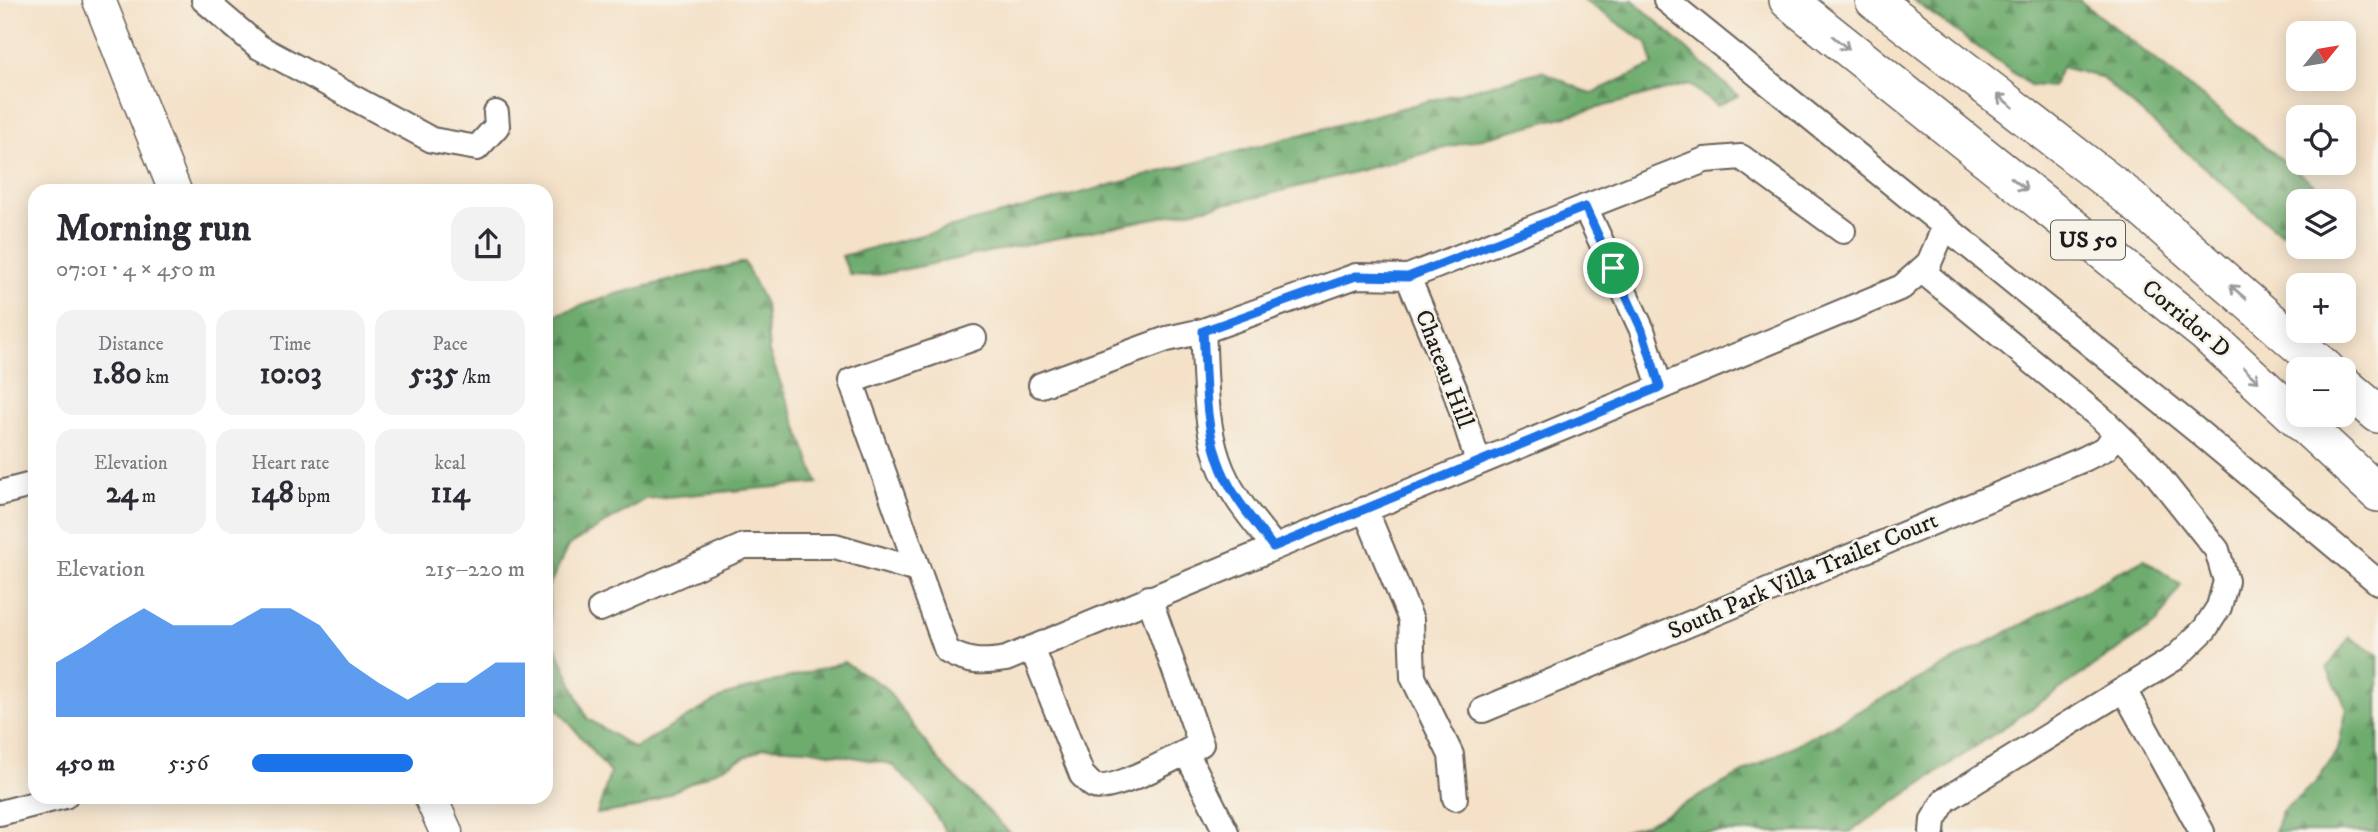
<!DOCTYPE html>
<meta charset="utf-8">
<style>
:root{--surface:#fff;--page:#f2f2f3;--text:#2b2b33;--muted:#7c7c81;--accent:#1a73e8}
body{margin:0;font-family:"IM FELL DW Pica",serif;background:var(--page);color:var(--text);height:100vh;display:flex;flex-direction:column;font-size:26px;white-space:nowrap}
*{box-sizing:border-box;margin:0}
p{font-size:23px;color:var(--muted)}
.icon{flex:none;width:38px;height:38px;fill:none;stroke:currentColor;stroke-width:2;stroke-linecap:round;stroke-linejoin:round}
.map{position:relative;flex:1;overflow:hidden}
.side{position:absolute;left:28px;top:184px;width:525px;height:620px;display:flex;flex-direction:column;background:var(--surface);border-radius:21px;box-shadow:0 4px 18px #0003}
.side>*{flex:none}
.needle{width:46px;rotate:60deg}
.fabs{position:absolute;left:2286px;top:21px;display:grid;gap:14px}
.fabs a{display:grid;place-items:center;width:70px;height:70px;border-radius:14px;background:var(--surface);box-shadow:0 4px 18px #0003;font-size:35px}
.pin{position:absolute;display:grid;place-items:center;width:60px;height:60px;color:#fff;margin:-30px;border:4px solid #fff;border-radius:50%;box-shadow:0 2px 7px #0007}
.round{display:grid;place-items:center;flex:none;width:74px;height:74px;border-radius:21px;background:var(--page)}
.summary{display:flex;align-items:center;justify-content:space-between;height:119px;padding:0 28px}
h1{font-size:38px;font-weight:800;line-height:52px}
.stats{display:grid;grid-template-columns:repeat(3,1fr);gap:10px;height:119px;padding:7px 28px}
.stats div{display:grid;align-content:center;border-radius:18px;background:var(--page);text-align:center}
.stats b{font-size:30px;font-weight:800}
.stats small{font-size:19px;font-weight:400}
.stats p{font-size:19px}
.chart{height:196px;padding:14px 28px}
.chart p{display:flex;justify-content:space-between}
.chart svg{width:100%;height:126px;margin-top:7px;fill:var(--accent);opacity:.7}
ul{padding:0 28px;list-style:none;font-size:23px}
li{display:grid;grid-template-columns:112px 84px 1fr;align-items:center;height:52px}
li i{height:18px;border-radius:9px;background:var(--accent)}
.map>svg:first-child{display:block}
</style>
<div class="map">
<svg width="2378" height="832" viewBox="0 0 2378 832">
<defs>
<pattern id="forest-firs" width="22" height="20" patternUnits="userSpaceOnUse" patternTransform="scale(1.75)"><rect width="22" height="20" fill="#6eac6e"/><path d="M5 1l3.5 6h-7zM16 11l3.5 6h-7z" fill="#5a8b5a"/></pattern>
</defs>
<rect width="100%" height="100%" fill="#f7f3e8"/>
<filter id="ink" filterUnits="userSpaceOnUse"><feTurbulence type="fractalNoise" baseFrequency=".0143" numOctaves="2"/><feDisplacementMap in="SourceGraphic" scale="14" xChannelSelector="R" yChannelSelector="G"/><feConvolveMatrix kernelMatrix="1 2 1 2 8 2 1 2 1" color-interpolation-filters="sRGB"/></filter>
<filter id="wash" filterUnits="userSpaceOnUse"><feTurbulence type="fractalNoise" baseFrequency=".00686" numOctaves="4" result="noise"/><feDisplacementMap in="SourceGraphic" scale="28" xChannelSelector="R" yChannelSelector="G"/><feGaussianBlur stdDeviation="1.57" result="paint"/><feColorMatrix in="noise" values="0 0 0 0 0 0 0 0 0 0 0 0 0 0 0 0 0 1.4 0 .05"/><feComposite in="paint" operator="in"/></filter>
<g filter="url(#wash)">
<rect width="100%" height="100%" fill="#f4e1c8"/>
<path fill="url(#forest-firs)" stroke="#456445" stroke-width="2" d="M1584 0H1633L1738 96 1717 106 1689 84 1258 197 873 276 850 275 842 256 1542 71 1590 94 1653 65 1647 43Z
M1913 0H2079L2323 192 2328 201H2298V242L2272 227 2102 78 2062 67 2052 87 2030 85Z
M744 262 765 304 769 352 818 483 645 499 568 546 548 588 550 634 587 718 634 748 726 695 844 662 885 687 940 762 1009 832H946L925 798 891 764 807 749 765 747 641 807 597 814 610 773 559 710 546 709V318L616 294Z
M2144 559 2181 585 2157 623 1850 832H1622L1647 824Z
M2350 637 2378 655V832H2275L2281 812 2315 783 2338 749 2347 708 2327 668Z"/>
</g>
<g filter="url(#ink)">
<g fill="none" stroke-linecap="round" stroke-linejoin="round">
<defs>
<path id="minor" d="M204 0 259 47 432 140 477 148 497 126 496 113
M1666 0 2201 434 2378 582
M1585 207 1642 330 1660 387
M1921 270 2101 418 2147 462 2217 550 2226 581 2219 607 2205 629 2175 658 1945 800 1933 820 1932 832
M1408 277 1455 390 1478 462
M1203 331C1206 373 1204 420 1218 460 1229 493 1253 520 1274 546
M974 338 851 381 947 651C968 663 982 663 1006 659L1902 287 1929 263 1945 226
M1041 385 1167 339 1203 331 1356 276 1408 277 1705 160 1741 157 1843 231
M0 493 35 484
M1365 509 1411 620 1413 677 1451 755 1455 798
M600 609 744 546H835L917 570
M1032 648 1082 775C1086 779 1090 784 1094 786 1113 793 1182 754 1201 744L1149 598
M2124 690 2202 832
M1483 710 2084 459 2106 448 2116 433
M1186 752 1226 832
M0 813 65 796"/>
<path id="major" d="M99 0 175 191
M430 796 446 832"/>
<path id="highway" d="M1788 0 2204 332 2378 493
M1874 0 2130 198 2326 369
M2343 384 2378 414"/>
</defs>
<use href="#minor" stroke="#686158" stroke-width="28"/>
<use href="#major" stroke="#686158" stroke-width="35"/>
<use href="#highway" stroke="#686158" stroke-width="40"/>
<use href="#minor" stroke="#fff" stroke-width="24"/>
<use href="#major" stroke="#fff" stroke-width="32"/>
<use href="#highway" stroke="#fff" stroke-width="37"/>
</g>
<defs><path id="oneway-shaft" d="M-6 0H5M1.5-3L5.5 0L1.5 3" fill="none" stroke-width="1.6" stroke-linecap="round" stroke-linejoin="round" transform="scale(1.75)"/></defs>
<g stroke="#999">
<use href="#oneway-shaft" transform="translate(1841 43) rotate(39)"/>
<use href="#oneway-shaft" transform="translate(2005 101) rotate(-142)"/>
<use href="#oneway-shaft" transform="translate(2019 184) rotate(39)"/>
<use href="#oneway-shaft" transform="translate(2238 292) rotate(-139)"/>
<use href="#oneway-shaft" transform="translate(2251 375) rotate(43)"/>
</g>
</g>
<g fill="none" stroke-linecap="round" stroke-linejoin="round" filter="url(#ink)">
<defs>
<path id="route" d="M1585 207 1642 330 1660 387 1273 547C1253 520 1229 493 1218 460 1204 420 1206 373 1203 331L1356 276 1408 277Z"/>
</defs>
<use href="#route" stroke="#fff" stroke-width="14"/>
<use href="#route" stroke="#1a73e8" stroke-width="9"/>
</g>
<g text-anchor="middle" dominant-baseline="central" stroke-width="5" stroke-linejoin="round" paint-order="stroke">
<rect fill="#f7f3e8" stroke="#5e5c59" stroke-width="2" x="2051" y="220.5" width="74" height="39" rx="5"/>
<g font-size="23" font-weight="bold" fill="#1c1c1c">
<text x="2088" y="240">US 50</text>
</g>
<g font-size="24" fill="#1c1c1c" stroke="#f7f3e8">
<text transform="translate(2186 319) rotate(40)">Corridor D</text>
<text transform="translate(1444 369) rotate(69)">Chateau Hill</text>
<text transform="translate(1803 576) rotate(-23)">South Park Villa Trailer Court</text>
</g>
</g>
</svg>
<div class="fabs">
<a><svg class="needle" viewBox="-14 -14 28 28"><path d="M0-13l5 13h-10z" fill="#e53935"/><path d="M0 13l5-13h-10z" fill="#7c7c81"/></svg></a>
<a><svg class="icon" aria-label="locate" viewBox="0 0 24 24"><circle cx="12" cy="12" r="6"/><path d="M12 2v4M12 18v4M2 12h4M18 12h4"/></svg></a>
<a><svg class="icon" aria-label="layers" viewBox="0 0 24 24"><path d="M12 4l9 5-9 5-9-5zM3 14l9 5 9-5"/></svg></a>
<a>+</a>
<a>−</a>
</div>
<div class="pin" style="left:1613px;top:268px;background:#1e9e55"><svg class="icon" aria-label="arrive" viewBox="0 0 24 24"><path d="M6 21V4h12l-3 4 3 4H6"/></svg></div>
<section class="side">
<div class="summary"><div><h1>Morning run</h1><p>07:01 · 4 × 450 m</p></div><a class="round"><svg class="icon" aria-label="share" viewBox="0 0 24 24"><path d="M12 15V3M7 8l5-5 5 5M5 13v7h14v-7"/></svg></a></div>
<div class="stats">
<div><p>Distance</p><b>1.80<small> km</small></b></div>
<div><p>Time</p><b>10:03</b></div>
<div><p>Pace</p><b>5:35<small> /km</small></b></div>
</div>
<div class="stats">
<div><p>Elevation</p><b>24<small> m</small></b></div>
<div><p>Heart rate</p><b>148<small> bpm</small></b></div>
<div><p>kcal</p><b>114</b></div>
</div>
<div class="chart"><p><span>Elevation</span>215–220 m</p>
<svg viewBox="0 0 160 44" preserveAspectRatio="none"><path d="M0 44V25L10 19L20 12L30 6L40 12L50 12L60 12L70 6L80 6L90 12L100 25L110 32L120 38L130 32L140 32L150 25L160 25V44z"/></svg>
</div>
<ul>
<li><b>450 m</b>5:56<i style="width:59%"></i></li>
</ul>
</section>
</div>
